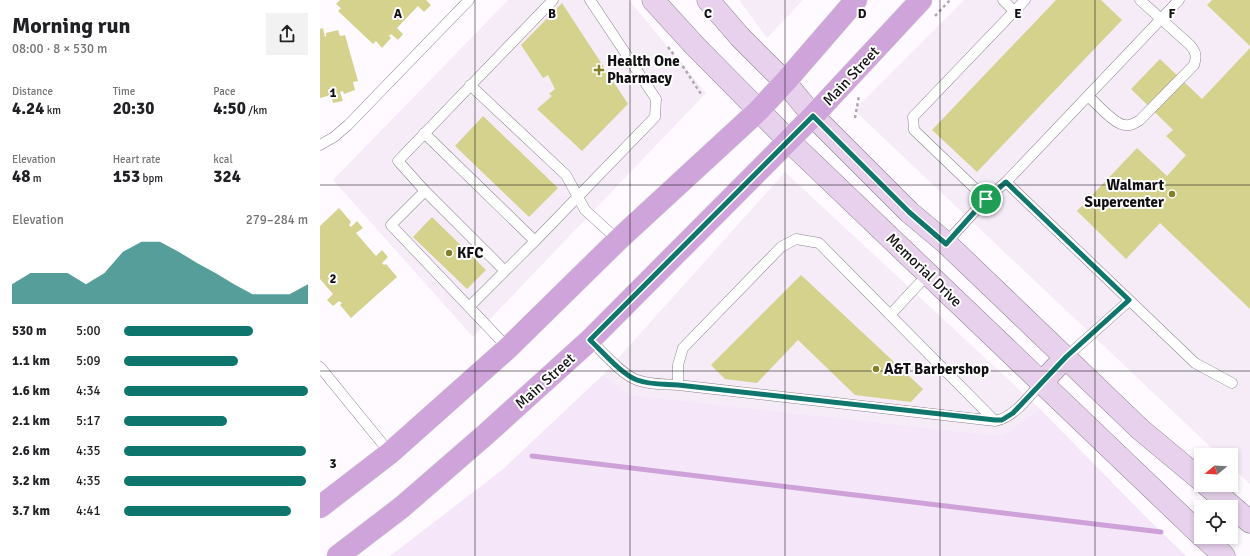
<!DOCTYPE html>
<meta charset="utf-8">
<style>
:root{--surface:#fff;--page:#f2f2f2;--text:#202124;--muted:#757577;--accent:#0f766e}
body{margin:0;font-family:Signika,sans-serif;background:var(--page);color:var(--text);height:100vh;display:flex;flex-direction:column;font-size:15px;white-space:nowrap}
*{box-sizing:border-box;margin:0}
p{font-size:13px;color:var(--muted)}
.icon{flex:none;width:22px;height:22px;fill:none;stroke:currentColor;stroke-width:2;stroke-linecap:round;stroke-linejoin:round}
.map{position:relative;flex:1;overflow:hidden}
.sheet{display:flex;flex-direction:column;background:var(--surface);width:320px}
.sheet>*{flex:none}
.needle{width:26px;rotate:252deg}
.buttons{position:absolute;left:874px;top:448px;display:grid;gap:8px}
.buttons a{display:grid;place-items:center;width:44px;height:44px;border-radius:0px;background:var(--surface);box-shadow:0 2px 6px #0003;font-size:20px}
.pin{position:absolute;display:grid;place-items:center;width:34px;height:34px;color:#fff;margin:-17px;border:2px solid #fff;border-radius:50%;box-shadow:0 1px 4px #0007}
.round{display:grid;place-items:center;flex:none;width:42px;height:42px;border-radius:0px;background:var(--page)}
.head{display:flex;align-items:center;justify-content:space-between;height:68px;padding:0 12px}
h1{font-size:22px;font-weight:800;line-height:30px}
.metrics{display:grid;grid-template-columns:repeat(3,1fr);gap:6px;height:68px;padding:4px 12px}
.metrics div{display:grid;align-content:center}
.metrics b{font-size:17px;font-weight:800}
.metrics small{font-size:11px;font-weight:400}
.metrics p{font-size:11px}
.chart{height:112px;padding:8px 12px}
.chart p{display:flex;justify-content:space-between}
.chart svg{width:100%;height:72px;margin-top:4px;fill:var(--accent);opacity:.7}
ul{padding:0 12px;list-style:none;font-size:13px}
li{display:grid;grid-template-columns:64px 48px 1fr;align-items:center;height:30px}
li i{height:10px;border-radius:5px;background:var(--accent)}
main{display:flex;flex:1;min-height:0}
.map>svg:first-child{display:block}
</style>
<main>
<section class="sheet">
<div class="head"><div><h1>Morning run</h1><p>08:00 · 8 × 530 m</p></div><a class="round"><svg class="icon" aria-label="share" viewBox="0 0 24 24"><path d="M12 15V3M7 8l5-5 5 5M5 13v7h14v-7"/></svg></a></div>
<div class="metrics">
<div><p>Distance</p><b>4.24<small> km</small></b></div>
<div><p>Time</p><b>20:30</b></div>
<div><p>Pace</p><b>4:50<small> /km</small></b></div>
</div>
<div class="metrics">
<div><p>Elevation</p><b>48<small> m</small></b></div>
<div><p>Heart rate</p><b>153<small> bpm</small></b></div>
<div><p>kcal</p><b>324</b></div>
</div>
<div class="chart"><p><span>Elevation</span>279–284 m</p>
<svg viewBox="0 0 160 44" preserveAspectRatio="none"><path d="M0 44V32L10 25L20 25L30 25L40 32L50 25L60 12L70 6L80 6L90 12L100 19L110 25L120 32L130 38L140 38L150 38L160 32V44z"/></svg>
</div>
<ul>
<li><b>530 m</b>5:00<i style="width:70%"></i></li>
<li><b>1.1 km</b>5:09<i style="width:62%"></i></li>
<li><b>1.6 km</b>4:34<i style="width:100%"></i></li>
<li><b>2.1 km</b>5:17<i style="width:56%"></i></li>
<li><b>2.6 km</b>4:35<i style="width:99%"></i></li>
<li><b>3.2 km</b>4:35<i style="width:99%"></i></li>
<li><b>3.7 km</b>4:41<i style="width:91%"></i></li>
</ul>
</section>
<div class="map">
<svg width="930" height="556" viewBox="0 0 930 556">
<rect width="100%" height="100%" fill="#fefaff"/>
<path fill="#f5ecf8" d="M188 0H309L386 93 153 337 13 180Z
M419 0H483L447 38Z
M644 0H930V484L911 466V455H899L534 110Z
M465 172 720 409 683 435H671L309 395 283 375Z"/>
<path fill="#f5e6f9" d="M283 375 310 395 671 435H683L720 409 823 514 866 556H70L182 470Z"/>
<g fill="none" stroke-linecap="round" stroke-linejoin="round">
<path stroke="#cea2d9" stroke-width="5" d="M212 456 841 532"/>
</g>
<path fill="#d4d28c" d="M20 0H106L111 5 104 12 98 6 77 28 83 34 78 40 71 34 69 36 71 38 62 48 56 41 53 44 18 11 21 8 16 4Z
M736 0H781L802 20 657 172 612 130Z
M892 0H930V46L887 5Z
M242 3 308 104 262 151 217 109 232 96 229 94 235 89 228 75 223 78 201 45Z
M3 28 5 37 6 36V33L18 30 20 36 25 35 38 81 33 82 35 90 24 94 23 91 20 92 23 101 13 103 11 95 0 98V29Z
M930 48V309L840 223 806 259 757 211 817 148 847 176 866 155 846 136 853 130 811 89 840 59 882 99Z
M163 116 238 188 209 217 135 146Z
M19 208 31 222 29 225 31 227 37 221 43 228 36 233 56 256 62 250 68 257 62 263 64 265 66 264 77 277 31 318 20 305 22 303 19 301 13 306 7 300 13 294 0 279V226Z
M112 217 166 270 147 289 93 237Z
M481 275 603 389 591 402 535 395 478 340 437 383 405 379 391 365Z"/>
<g fill="none" stroke-linecap="round" stroke-linejoin="round">
<defs>
<path id="lane" d="M683 0 694 11
M150 85 246 175 265 210 298 240
M768 96C776 103 795 125 805 125 811 126 815 123 820 120L874 65C877 56 876 52 870 45L820 0
M104 133 215 241
M0 145 14 137 28 125 149 0
M686 182 875 363 912 383
M105 191 185 271
M666 199 594 130 593 117 705 0
M626 243 666 199 686 182 859 0
M150 306 215 241 335 117 336 99 270 0
M570 315 608 274
M270 340C282 351 302 375 317 380 330 385 344 384 358 385L675 421C695 417 708 397 721 383
M188 348 71 225 105 191 78 161 233 0
M746 357 809 301
M0 367 70 453
M358 385V365L363 348 461 247 476 239 499 243 675 421"/>
<path id="secondary" d="M333 0 375 46 469 141 881 535
M388 0 420 37 465 82 493 116 589 212 626 243 821 430 881 480
M721 383 746 357
M887 485 930 522
M884 537 904 556"/>
<path id="primary" d="M0 507 70 453 188 348 298 240 438 111 465 82 536 0
M18 556 82 507 165 435 270 340 493 116 601 0"/>
</defs>
<use href="#lane" stroke="#8b818d" stroke-width="11"/>
<use href="#secondary" stroke="#8b818d" stroke-width="23"/>
<use href="#primary" stroke="#d9d9d9" stroke-width="23"/>
<path stroke="#aca9ad" stroke-width="2.5" stroke-dasharray="3 3" stroke-linecap="butt" d="M615 16 630 0
M348 47 364 68 381 94
M535 118 539 96"/>
<use href="#lane" stroke="#fff" stroke-width="10"/>
<use href="#secondary" stroke="#e7d1ec" stroke-width="22"/>
<use href="#primary" stroke="#cfa4da" stroke-width="22"/>
</g>
<g fill="none" stroke-linecap="round" stroke-linejoin="round">
<defs>
<path id="route" d="M493 116 589 212 626 244 666 199 686 182 809 300 746 357 693 413 682 420H675L358 385C344 384 330 385 317 380 302 375 282 351 270 340Z"/>
</defs>
<use href="#route" stroke="#fff" stroke-width="8"/>
<use href="#route" stroke="#0f766e" stroke-width="5"/>
</g>
<path fill="none" stroke="#131014" stroke-width="1" stroke-opacity="0.55" d="M155 0V556M310 0V556M465 0V556M620 0V556M775 0V556M0 185H930M0 371H930"/>
<g fill="#848028" stroke="#fff" stroke-width="1.5">
<path d="M277 64h4v4h4v4h-4v4h-4v-4h-4v-4h4z"/>
<circle cx="852" cy="194" r="4"/>
<circle cx="129" cy="253" r="4"/>
<circle cx="556" cy="369" r="4"/>
</g>
<g text-anchor="middle" dominant-baseline="central" stroke-width="4" stroke-linejoin="round" paint-order="stroke">
<g font-size="15" font-weight="bold" fill="#131014" stroke="#fff" text-anchor="start">
<text x="287" y="61">Health One<tspan x="287" dy="17">Pharmacy</tspan></text>
<text x="844" y="185" text-anchor="end">Walmart<tspan x="844" dy="17">Supercenter</tspan></text>
<text x="137" y="253">KFC</text>
<text x="564" y="369">A&amp;T Barbershop</text>
</g>
<g font-size="15" fill="#131014" stroke="#fff">
<text transform="translate(531 76) rotate(-47)">Main Street</text>
<text transform="translate(604 270) rotate(44)">Memorial Drive</text>
<text transform="translate(225 381) rotate(-42)">Main Street</text>
</g>
</g>
<g font-size="13" text-anchor="middle" font-weight="bold" fill="#131014" stroke="#fff" stroke-width="4" stroke-linejoin="round" paint-order="stroke">
<text x="78" y="18">A</text>
<text x="232" y="18">B</text>
<text x="388" y="18">C</text>
<text x="542" y="18">D</text>
<text x="698" y="18">E</text>
<text x="852" y="18">F</text>
<text x="13" y="97">1</text>
<text x="13" y="283">2</text>
<text x="13" y="468">3</text>
</g>
</svg>
<div class="buttons">
<a><svg class="needle" viewBox="-14 -14 28 28"><path d="M0-13l5 13h-10z" fill="#e53935"/><path d="M0 13l5-13h-10z" fill="#757577"/></svg></a>
<a><svg class="icon" aria-label="locate" viewBox="0 0 24 24"><circle cx="12" cy="12" r="6"/><path d="M12 2v4M12 18v4M2 12h4M18 12h4"/></svg></a>
</div>
<div class="pin" style="left:666px;top:199px;background:#1e9e55"><svg class="icon" aria-label="arrive" viewBox="0 0 24 24"><path d="M6 21V4h12l-3 4 3 4H6"/></svg></div>
</div>
</main>
